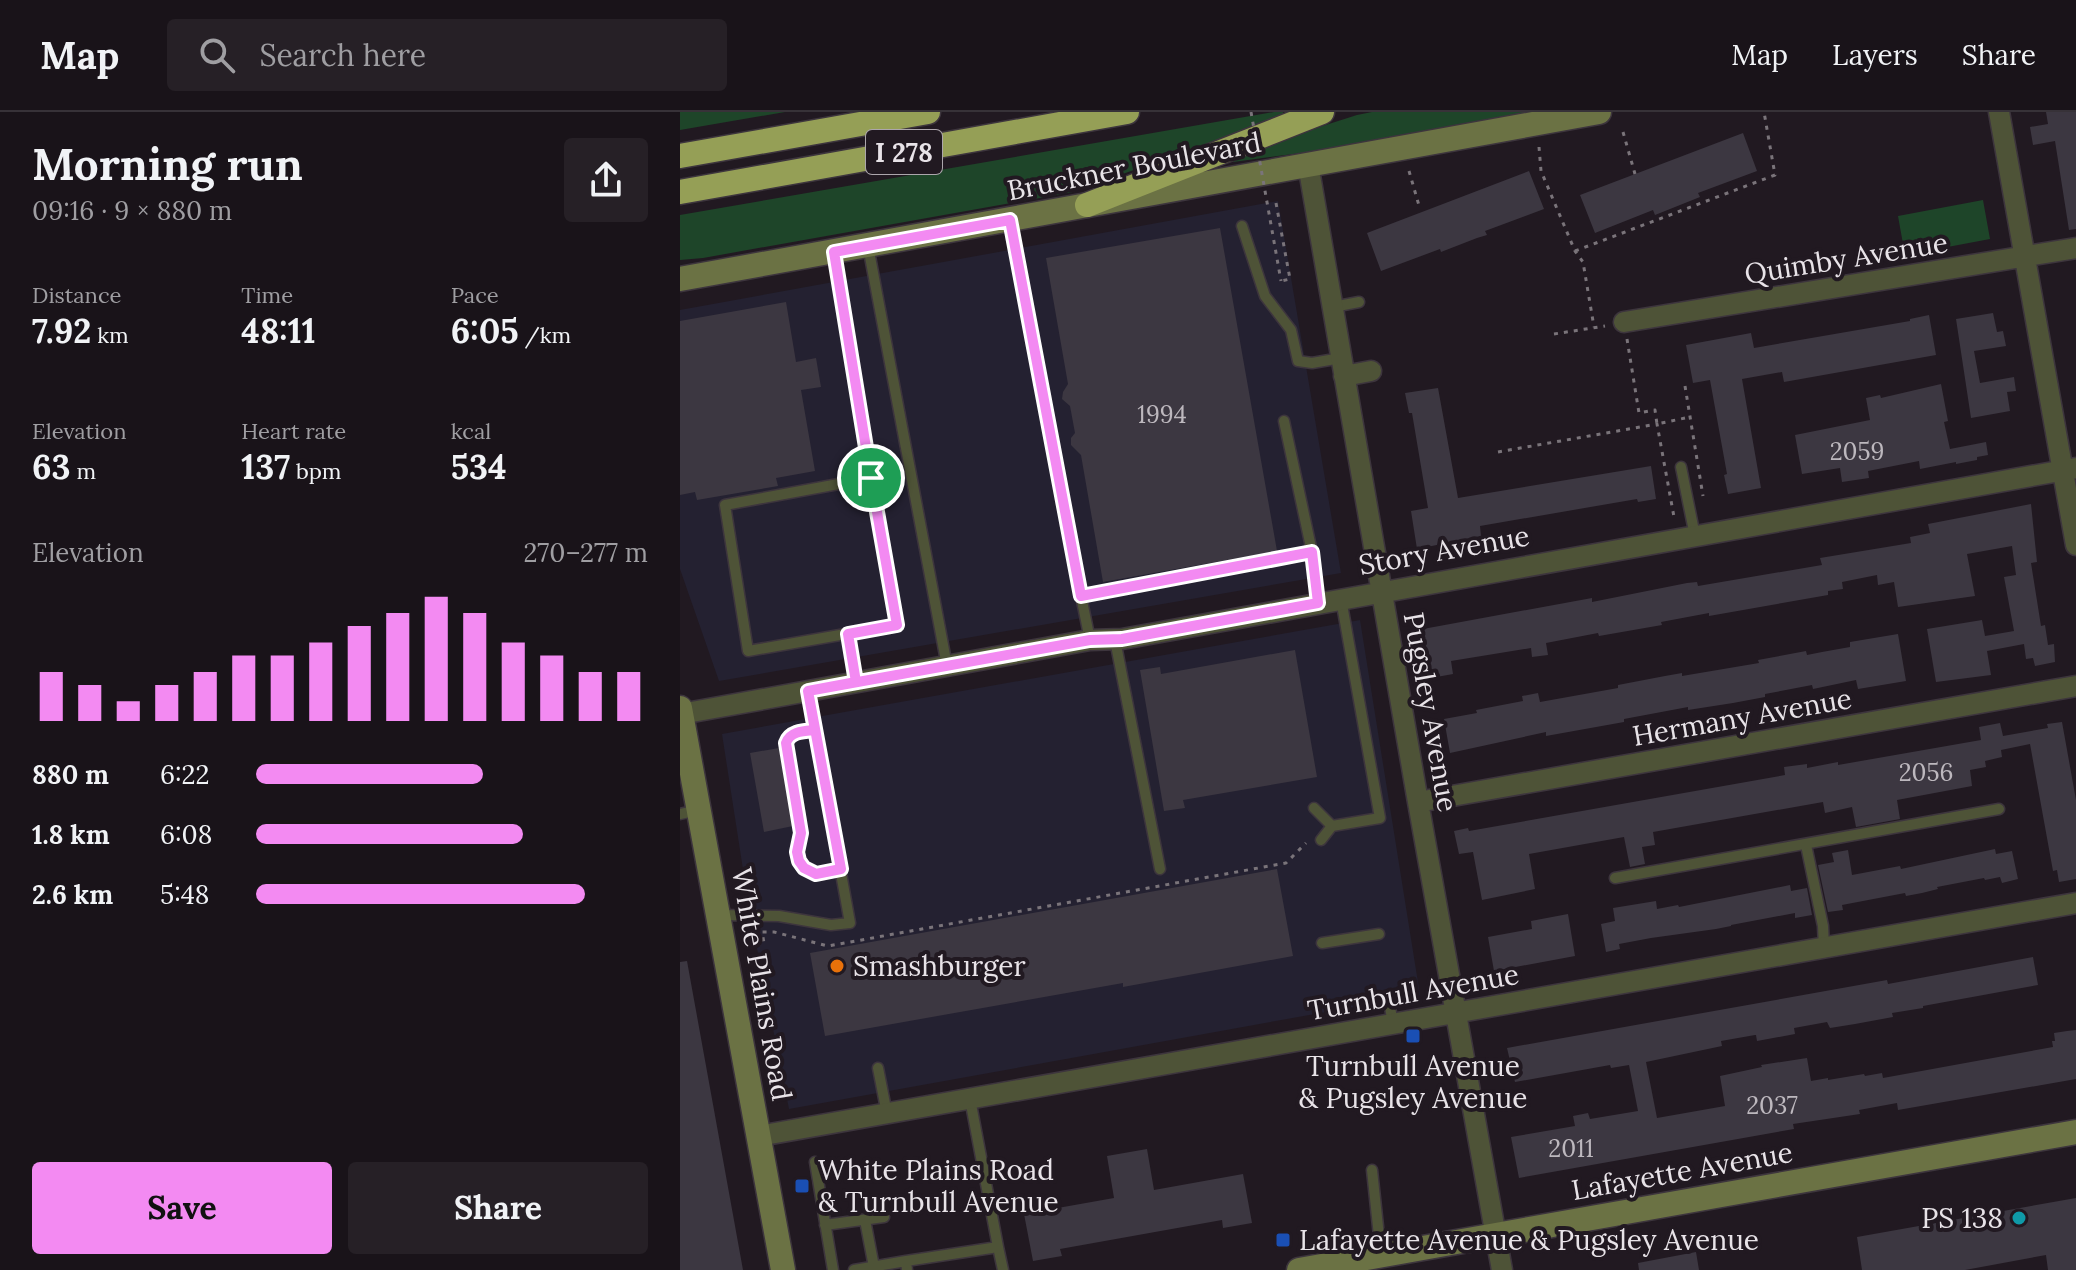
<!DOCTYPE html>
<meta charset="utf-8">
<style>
:root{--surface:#191319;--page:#262026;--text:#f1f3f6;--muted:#9f9ea2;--line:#373238;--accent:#f38af2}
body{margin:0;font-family:Lora,serif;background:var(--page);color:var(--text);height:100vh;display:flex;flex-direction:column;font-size:30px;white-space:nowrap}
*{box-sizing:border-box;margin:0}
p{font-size:26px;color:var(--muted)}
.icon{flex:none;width:44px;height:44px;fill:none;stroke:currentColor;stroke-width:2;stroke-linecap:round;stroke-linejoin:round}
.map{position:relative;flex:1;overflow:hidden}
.drawer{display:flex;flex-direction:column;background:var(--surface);width:680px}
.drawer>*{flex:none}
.pin{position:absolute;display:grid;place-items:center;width:68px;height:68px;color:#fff;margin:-34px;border:4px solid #fff;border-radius:50%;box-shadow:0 2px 8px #0007}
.round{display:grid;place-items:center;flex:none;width:84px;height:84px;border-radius:8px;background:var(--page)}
.overview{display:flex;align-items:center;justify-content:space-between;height:136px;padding:0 32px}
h1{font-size:44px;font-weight:800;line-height:60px}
.stats{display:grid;grid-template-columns:repeat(3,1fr);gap:12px;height:136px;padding:8px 32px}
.stats div{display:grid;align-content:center}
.stats b{font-size:34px;font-weight:800}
.stats small{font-size:22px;font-weight:400}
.stats p{font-size:22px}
.chart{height:224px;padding:16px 32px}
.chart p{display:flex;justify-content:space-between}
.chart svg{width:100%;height:144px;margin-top:8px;stroke:var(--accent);stroke-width:6}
.button{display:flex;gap:16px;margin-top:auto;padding:16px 32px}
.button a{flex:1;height:92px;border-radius:8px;background:var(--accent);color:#111;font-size:32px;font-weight:800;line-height:92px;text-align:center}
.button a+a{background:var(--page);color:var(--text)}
ul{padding:0 32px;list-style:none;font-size:26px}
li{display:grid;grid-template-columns:128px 96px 1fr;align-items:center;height:60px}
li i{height:20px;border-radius:10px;background:var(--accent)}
header{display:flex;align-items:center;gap:48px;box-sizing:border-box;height:112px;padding:0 40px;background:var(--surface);border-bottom:2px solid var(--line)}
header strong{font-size:38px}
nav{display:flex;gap:44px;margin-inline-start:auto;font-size:28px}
.search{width:560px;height:72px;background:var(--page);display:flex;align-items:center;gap:20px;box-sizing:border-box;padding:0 28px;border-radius:8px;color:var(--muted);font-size:30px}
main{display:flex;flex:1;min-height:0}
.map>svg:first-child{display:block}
</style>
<header>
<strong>Map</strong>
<div class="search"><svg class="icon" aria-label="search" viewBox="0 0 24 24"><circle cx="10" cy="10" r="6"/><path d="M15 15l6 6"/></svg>Search here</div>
<nav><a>Map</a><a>Layers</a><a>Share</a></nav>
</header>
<main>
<section class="drawer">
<div class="overview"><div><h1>Morning run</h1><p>09:16 · 9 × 880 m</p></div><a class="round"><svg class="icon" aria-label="share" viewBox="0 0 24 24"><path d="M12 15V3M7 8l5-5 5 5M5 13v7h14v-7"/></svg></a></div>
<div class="stats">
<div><p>Distance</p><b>7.92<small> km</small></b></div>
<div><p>Time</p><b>48:11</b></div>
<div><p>Pace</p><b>6:05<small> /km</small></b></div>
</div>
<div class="stats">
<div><p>Elevation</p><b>63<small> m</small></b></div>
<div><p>Heart rate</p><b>137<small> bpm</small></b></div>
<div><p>kcal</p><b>534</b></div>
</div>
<div class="chart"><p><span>Elevation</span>270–277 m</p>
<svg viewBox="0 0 160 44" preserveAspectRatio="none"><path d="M5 44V29M15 44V33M25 44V38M35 44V33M45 44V29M55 44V24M65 44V24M75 44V20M85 44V15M95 44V11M105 44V6M115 44V11M125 44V20M135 44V24M145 44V29M155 44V29"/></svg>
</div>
<ul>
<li><b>880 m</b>6:22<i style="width:58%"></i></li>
<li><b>1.8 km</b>6:08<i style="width:68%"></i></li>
<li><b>2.6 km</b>5:48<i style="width:84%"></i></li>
</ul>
<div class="button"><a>Save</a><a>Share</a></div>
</section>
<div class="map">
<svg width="1396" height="1158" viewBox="0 0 1396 1158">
<rect width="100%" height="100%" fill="#211921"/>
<path fill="#242131" d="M598 89 661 461 39 569 0 457V198Z
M680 508 740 883 109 997 69 796 42 622Z"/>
<path fill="#1e4529" d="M0 0H105L0 18Z
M594 0H603V4L393 80 23 146 0 148V103Z
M692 0H857L644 38 553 50 567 38 677 3Z
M1303 88 1310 127 1225 143 1218 104Z"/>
<path fill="#3c3741" d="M1366 0H1396V117L1389 118 1375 29 1353 33 1350 15 1368 12Z
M1063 21 1077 59 1018 81 1020 85 975 103 973 98 915 121 900 83Z
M849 59 864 97 805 119 807 123 797 126 761 140 760 137 701 159 687 121Z
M540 116 597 439 423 470 401 343 391 333V326L395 321 390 294 382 287 383 280 388 272 366 146Z
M106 190 116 250 136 246 141 275 121 278 135 359 96 366 98 374 17 388 15 380 0 383V209Z
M1313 201 1317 220 1323 219 1326 234 1294 239 1300 271 1334 265 1336 279 1327 280 1330 299 1291 306 1276 207Z
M1249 203 1256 243 1104 270 1102 260 1062 267 1081 376 1048 382 1044 363 1047 362 1030 268 1013 271 1006 233 1071 221 1074 236 1230 209V207Z
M1261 272 1268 309 1264 310 1270 337 1306 330 1308 343 1297 345V348L1276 352V350L1240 357 1239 349 1188 359 1189 366 1162 370 1160 356 1122 362 1115 323 1190 308 1186 286 1200 283 1201 286Z
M758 276 778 386 971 354 976 387 958 390 957 387 800 414 801 424 737 437 731 399 748 396 732 301H729L725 281Z
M1351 392 1357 450 1351 451 1361 514 1365 513 1368 533 1374 532 1375 550 1355 554 1353 546 1346 547 1344 532 1307 539 1311 563 1256 570 1247 517 1302 508 1305 524 1334 519 1324 465 1336 463 1332 434 1287 442 1295 484 1218 495 1214 470 1198 473 1197 463 1162 470 1163 477 1148 479V483L1029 504V501L981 510 982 513 919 524 918 521 866 531 868 543 852 545 851 536 771 549 773 562 751 566 743 517 912 486V490L1007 471 1017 470 1018 474 1142 453 1140 446 1231 431 1230 425 1250 421 1248 412Z
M1218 522 1226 569 1178 577 1176 568 1133 577 1132 573 1085 582V585L1053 591 1008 598V595L944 607V610L866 624V620L770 641 764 607 797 601 796 598 843 589 842 584 858 581 860 590 938 576V573L985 564 1002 561V564L1079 551 1078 548 1126 539 1127 543 1142 540 1170 535V530Z
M615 538 637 665 503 688 505 696 484 699 460 558 480 555 481 562Z
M1382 610 1396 688V767L1379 770 1377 758 1373 759 1350 632 1321 638 1322 645 1305 649 1306 655 1290 658 1292 674 1217 688 1220 707 1176 715 1172 695 1145 701 1143 690 973 720 975 733 962 735 965 752 950 755 944 725 849 742 855 777 841 780 802 788 793 740 779 742 774 719 788 716 789 719 1105 663 1104 655 1127 652V656L1158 650V653L1301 628 1299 615 1320 611 1323 624 1368 616 1367 612Z
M99 636 113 714 84 720 70 641Z
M1315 737 1316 742 1332 739 1338 767 1322 771 1320 765 1305 768 1304 766 1257 775 1258 777 1242 781 1226 784 1225 781 1162 793 1163 798 1148 800 1138 753 1154 750 1152 741 1168 738 1172 763 1220 754 1221 757Z
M597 757 613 844 443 875V871L145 924 130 841Z
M1110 773 1111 779 1127 776 1132 803 1115 806V801L1051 813V814L1036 817 971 826 939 832 940 837 926 840 921 812 935 809 933 796 976 789 977 797 998 793 999 795Z
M888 802 895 844 814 859 808 825 852 817 851 809Z
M1353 845 1358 873 1243 894V896L1212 901 1213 905 1175 912 1150 916 1147 910 1114 916 1115 922 1077 929 1076 923H1075L1041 929 1042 934 966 950 977 1006 1045 994 1040 964 1082 955 1081 953 1127 946 1131 969 1148 966V968L1184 962 1185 964 1202 961 1203 966 1373 935 1372 929H1375L1374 921 1387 919 1396 918V967L1218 998 1217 991 1179 998 1180 1002 1113 1012 1114 1017 839 1066 831 1025 895 1014 893 1004 908 1001 910 1007 958 999 949 953 931 956 930 953 835 970 827 936 1207 868 1208 872Z
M7 849 63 1158H0V850Z
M467 1037 474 1078 563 1062 572 1111 543 1116 542 1108 380 1137 382 1144 353 1149 344 1102 434 1086 427 1044Z
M1396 1086V1158H1368L1366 1143 1285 1158H1182L1177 1125Z
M1016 1140 1019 1158H959L958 1151Z"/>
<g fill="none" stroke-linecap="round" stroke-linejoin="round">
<defs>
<path id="lane" d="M330 108 401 484
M562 114 585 184 611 218 618 249 632 251 661 246
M188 134 267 554
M154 141 217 513 68 539 45 393 191 366
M653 195 679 190
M604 309 632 440 638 491
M1001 355 1015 424
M168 522 176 570
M410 528 401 484 632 440
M435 528 480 757
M135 618C124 619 109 619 106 631 111 659 120 693 121 720 122 734 112 745 124 756 135 767 149 761 161 757
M634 696 652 714
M0 702 18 698
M641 728 652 714 700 706 661 487
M1126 733 1143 814 1144 836
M935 766 1319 697
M39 803 99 804 151 813 170 811 128 579
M642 831 699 822
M710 895 713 912
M198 956 207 1002
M135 1050 153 1158
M692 1058 701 1143
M185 1108 194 1155
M145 1113 204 1105
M318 1135 323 1158
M174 1158 226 1149
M227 1158 226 1149 318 1135 290 987"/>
<path id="street" d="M1319 0 1396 433
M628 52 738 690 822 1158
M944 210 1396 136
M664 264 691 259
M1 602 410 528 442 527 1396 356
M738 690 1396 574
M79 1024 1396 791"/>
<path id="secondary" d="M0 167 919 0
M0 596 103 1158
M619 1158 1396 1020"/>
<path id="highway" d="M0 44 248 0
M0 80 447 0
M407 93 642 0"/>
</defs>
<use href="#lane" stroke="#3d353d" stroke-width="13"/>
<use href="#street" stroke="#3d353d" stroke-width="23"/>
<use href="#secondary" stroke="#3d353d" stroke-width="27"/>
<use href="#highway" stroke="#3d353d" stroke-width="27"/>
<path stroke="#7a747a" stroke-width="3" stroke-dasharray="4 6" stroke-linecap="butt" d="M943 20 955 62
M859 35 861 59 895 139 903 150 914 215
M729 59 740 97
M596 91 610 167 601 169
M895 139 1095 63 1084 0
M874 222 925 214
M947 227 959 301 975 298 977 312 1010 305
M1005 274 1023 384
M818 340 977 312 994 405
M76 833 84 831 82 820H94L148 834 606 751 626 731"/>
<use href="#lane" stroke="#4e5337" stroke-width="10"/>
<use href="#street" stroke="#4e5337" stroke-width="20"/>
<use href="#secondary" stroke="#6b7244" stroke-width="24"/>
<use href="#highway" stroke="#959f56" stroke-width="24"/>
<path stroke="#7a747a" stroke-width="3" stroke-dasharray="4 6" stroke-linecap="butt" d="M571 0 601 169"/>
</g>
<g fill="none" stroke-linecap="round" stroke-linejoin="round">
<defs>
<path id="route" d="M191 366 217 513 168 522 176 570 128 579 135 618C124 619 110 619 106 631L121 721 117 740 119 749 124 756 136 762 161 757 128 579 410 528 442 527 638 491 632 440 401 484 330 108 154 140 191 366"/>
</defs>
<use href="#route" stroke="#fff" stroke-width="16"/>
<use href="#route" stroke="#f38af2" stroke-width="10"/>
</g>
<circle fill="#e8710a" stroke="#211921" stroke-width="3" cx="157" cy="854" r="8"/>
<g fill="#1a4fb4" stroke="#211921" stroke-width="3">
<rect x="725" y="916" width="16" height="16" rx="4"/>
<rect x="114" y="1066" width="16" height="16" rx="4"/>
<rect x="595" y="1120" width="16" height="16" rx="4"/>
</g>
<circle fill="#0f9aa8" stroke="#211921" stroke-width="3" cx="1339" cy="1106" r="8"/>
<g text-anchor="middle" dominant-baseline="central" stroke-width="8" stroke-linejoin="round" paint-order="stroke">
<g font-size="24" fill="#bdb8be">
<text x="482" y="302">1994</text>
<text x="1177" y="339">2059</text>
<text x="1246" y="660">2056</text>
<text x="1092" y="993">2037</text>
<text x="891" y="1036">2011</text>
</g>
<rect fill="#211921" stroke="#aca6ac" stroke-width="2" x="186" y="18" width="76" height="44" rx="6"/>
<g font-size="26" font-weight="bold" fill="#e8e3e8">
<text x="224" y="40">I 278</text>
</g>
<g font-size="28" fill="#e8e3e8" stroke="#211921">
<text transform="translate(454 54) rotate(-11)">Bruckner Boulevard</text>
<text transform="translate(1166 146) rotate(-9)">Quimby Avenue</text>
<text transform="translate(764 438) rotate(-10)">Story Avenue</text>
<text transform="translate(751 600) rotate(80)">Pugsley Avenue</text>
<text transform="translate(1062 605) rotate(-10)">Hermany Avenue</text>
<text transform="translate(82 872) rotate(80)">White Plains Road</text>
<text transform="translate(733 880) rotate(-10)">Turnbull Avenue</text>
<text transform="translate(1002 1059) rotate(-10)">Lafayette Avenue</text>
</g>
<g font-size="28" fill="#e8e3e8" stroke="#211921" text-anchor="start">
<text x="173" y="854">Smashburger</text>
<text x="733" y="954" text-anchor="middle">Turnbull Avenue<tspan x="733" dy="32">&amp; Pugsley Avenue</tspan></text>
<text x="138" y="1058">White Plains Road<tspan x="138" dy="32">&amp; Turnbull Avenue</tspan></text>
<text x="1323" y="1106" text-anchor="end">PS 138</text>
<text x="619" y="1128">Lafayette Avenue &amp; Pugsley Avenue</text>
</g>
</g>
</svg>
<div class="pin" style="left:191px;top:366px;background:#1e9e55"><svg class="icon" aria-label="arrive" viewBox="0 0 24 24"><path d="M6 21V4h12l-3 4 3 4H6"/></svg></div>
</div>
</main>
